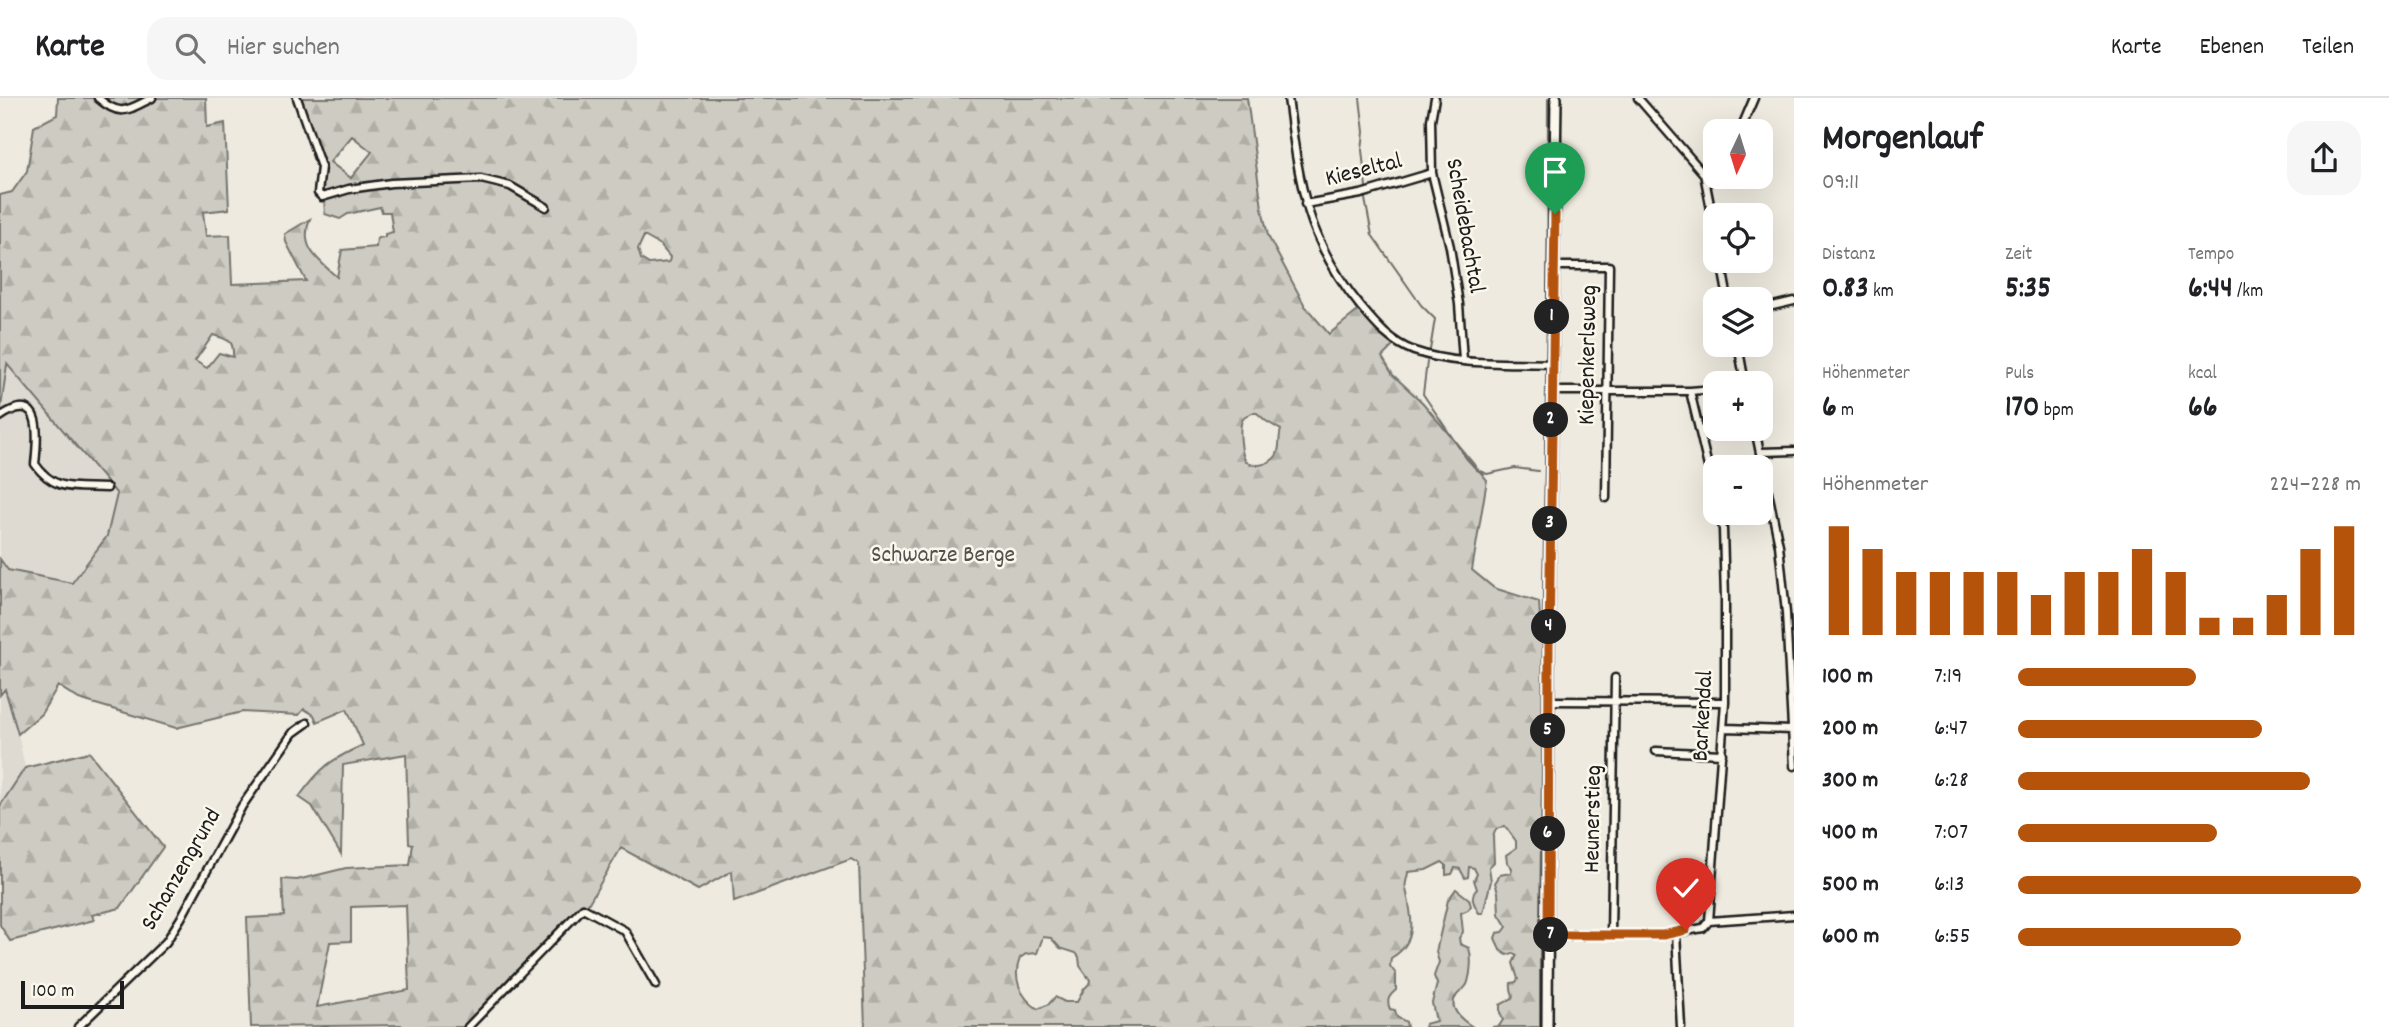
<!DOCTYPE html>
<html lang="de">
<meta charset="utf-8">
<style>
:root{--surface:#fff;--page:#f6f6f6;--text:#202124;--muted:#757577;--line:#e0e0e0;--accent:#b45309}
body{margin:0;font-family:Dekko,sans-serif;background:var(--page);color:var(--text);height:100vh;display:flex;flex-direction:column;font-size:26px;white-space:nowrap}
*{box-sizing:border-box;margin:0}
p{font-size:23px;color:var(--muted)}
.icon{flex:none;width:38px;height:38px;fill:none;stroke:currentColor;stroke-width:2;stroke-linecap:round;stroke-linejoin:round}
.map{position:relative;flex:1;overflow:hidden}
.panel{display:flex;flex-direction:column;background:var(--surface);width:595px}
.panel>*{flex:none}
.needle{width:46px;rotate:184deg}
.fabs{position:absolute;left:1703px;top:21px;display:grid;gap:14px}
.fabs a{display:grid;place-items:center;width:70px;height:70px;border-radius:14px;background:var(--surface);box-shadow:0 7px 28px #0002;font-size:35px}
.scale{position:absolute;left:21px;bottom:18px;width:103px;box-sizing:border-box;padding-left:7px;border:4px solid #1c1c1c;border-top:0;font-size:19px;line-height:24px;white-space:nowrap;color:#1c1c1c;-webkit-text-stroke:5px #fbf7ec;paint-order:stroke}
.pin{position:absolute;display:grid;place-items:center;width:60px;height:60px;color:#fff;margin:-72px -30px;border-radius:50% 50% 50% 0;rotate:-45deg;box-shadow:0 0 7px #0007}
.pin .icon{rotate:45deg}
.km{position:absolute;width:35px;height:35px;margin:-18px;border-radius:50%;background:#222;color:#fff;font-size:19px;line-height:35px;text-align:center}
.round{display:grid;place-items:center;flex:none;width:74px;height:74px;border-radius:21px;background:var(--page)}
.head{display:flex;align-items:center;justify-content:space-between;height:119px;padding:0 28px}
h1{font-size:38px;font-weight:800;line-height:52px}
.metrics{display:grid;grid-template-columns:repeat(3,1fr);gap:10px;height:119px;padding:7px 28px}
.metrics div{display:grid;align-content:center}
.metrics b{font-size:30px;font-weight:800}
.metrics small{font-size:19px;font-weight:400}
.metrics p{font-size:19px}
.chart{height:196px;padding:14px 28px}
.chart p{display:flex;justify-content:space-between}
.chart svg{width:100%;height:126px;margin-top:7px;stroke:var(--accent);stroke-width:6}
ul{padding:0 28px;list-style:none;font-size:23px}
li{display:grid;grid-template-columns:112px 84px 1fr;align-items:center;height:52px}
li i{height:18px;border-radius:9px;background:var(--accent)}
header{display:flex;align-items:center;gap:42px;box-sizing:border-box;height:98px;padding:0 35px;background:var(--surface);border-bottom:2px solid var(--line)}
header strong{font-size:33px}
nav{display:flex;gap:38px;margin-inline-start:auto;font-size:24px}
.search{width:490px;height:63px;background:var(--page);display:flex;align-items:center;gap:18px;box-sizing:border-box;padding:0 24px;border-radius:21px;color:var(--muted);font-size:26px}
main{display:flex;flex:1;min-height:0}
.map>svg:first-child{display:block}
</style>
<header>
<strong>Karte</strong>
<div class="search"><svg class="icon" aria-label="search" viewBox="0 0 24 24"><circle cx="10" cy="10" r="6"/><path d="M15 15l6 6"/></svg>Hier suchen</div>
<nav><a>Karte</a><a>Ebenen</a><a>Teilen</a></nav>
</header>
<main>
<div class="map">
<svg width="1794" height="929" viewBox="0 0 1794 929">
<defs>
<pattern id="forest-firs" width="22" height="20" patternUnits="userSpaceOnUse" patternTransform="scale(1.75)"><rect width="22" height="20" fill="#ceccc2"/><path d="M5 1l3.5 6h-7zM16 11l3.5 6h-7z" fill="#b0afa6"/></pattern>
</defs>
<rect width="100%" height="100%" fill="#eeeadf"/>
<filter id="ink" filterUnits="userSpaceOnUse"><feTurbulence type="fractalNoise" baseFrequency=".0143" numOctaves="2"/><feDisplacementMap in="SourceGraphic" scale="14" xChannelSelector="R" yChannelSelector="G"/><feConvolveMatrix kernelMatrix="1 2 1 2 8 2 1 2 1" color-interpolation-filters="sRGB"/></filter>
<g filter="url(#ink)">
<path fill="#dedad1" d="M6 266 117 396 107 438 72 486 8 472 0 461V317Z
M5 590 18 635 25 670 0 708V597Z"/>
<path fill="url(#forest-firs)" stroke="#75746f" stroke-width="2" fill-rule="evenodd" d="M58 0H206L207 29 225 25 229 111 203 114 206 138 230 137 232 186 306 183 286 144 285 136 310 121C299 149 317 161 337 179L342 152 376 149 377 140 385 139V136L393 134 390 114H382L380 109 348 116 340 121 325 116 324 100 320 98 321 78 297 0H1247L1262 110 1268 138 1305 208 1329 236 1359 212 1393 248 1382 259 1393 277 1423 305 1487 382 1472 472 1494 490 1539 504 1541 534 1546 535 1544 929H1492L1499 928 1503 922 1500 915V907C1522 896 1509 900 1511 885L1516 884 1518 881 1513 865 1517 857 1513 855 1507 857 1500 852 1495 840 1497 835 1503 834 1507 829 1499 816 1498 794 1495 785 1500 777 1511 775 1512 770 1507 764 1506 757 1516 750V743L1505 728 1496 731 1493 739 1494 764 1489 769 1491 783 1483 815H1479C1474 806 1469 799 1477 791L1474 782 1477 776 1474 770 1469 769 1468 779 1465 780 1460 771 1455 770 1452 776 1446 777V767L1442 764 1426 772 1408 774C1408 779 1404 786 1406 791 1412 818 1419 844 1391 860L1390 868 1396 876V892C1389 898 1386 902 1390 911L1395 912 1397 919 1406 924 1407 929H865L859 766 851 761 734 804 732 773 698 792 621 750 587 808 471 929H402L401 927 251 929 247 820 284 818 282 781 297 782 346 770 410 767 413 746 409 745 406 656 343 667 341 756 312 708 299 699C321 669 330 662 363 647L347 611 317 624 314 617 304 611 299 617 242 614 176 630 79 601 58 588 41 616 18 636 5 591 0 597V461L8 472 72 485 107 438 117 396 7 266 0 317V97L12 94 27 73 34 29 57 17ZM352 38 372 54 351 80 330 64ZM644 138 660 147 670 159 669 164 649 166 641 161 638 151ZM213 237C228 242 234 241 233 259L219 255 207 270 195 263ZM1252 315H1257L1266 323 1281 332C1278 340 1281 351 1276 358 1270 366 1254 371 1246 363 1241 358 1238 327 1243 321 1245 318 1249 317 1252 315ZM406 807 409 892 317 909 330 844 351 843V809ZM1043 839 1051 840 1060 850 1076 855 1079 859 1080 868 1090 882 1089 886 1084 891 1077 904H1065L1055 899 1049 906 1038 911C1020 899 1012 880 1020 860L1026 856 1037 855Z
M89 654 163 749 120 810 92 817 94 822 10 843 0 827V708L25 670Z
M1456 791 1469 801 1471 808 1468 812 1461 815 1463 834 1459 840 1460 846 1469 850C1472 859 1471 874 1468 884 1466 891 1460 893 1457 897 1446 910 1463 923 1473 929H1424L1425 926 1436 923 1432 905 1437 886 1434 878 1439 864 1436 854 1448 802Z"/>
<g fill="none" stroke-linecap="round" stroke-linejoin="round">
<path stroke="#6f6d69" stroke-width="2" d="M1360 0 1364 34 1362 52 1366 89
M1365 101 1372 137 1421 207 1435 221 1430 252
M1547 251 1548 0
M1427 264 1423 296 1466 360 1477 372 1487 376 1515 370 1538 373
M1544 507 1547 277
M1540 817 1544 536
M1540 820V929"/>
<defs>
<path id="street" d="M98 0C121 20 127 12 152 0
M297 0 321 69 318 95 322 99 349 91 391 85 481 81 510 88 546 109
M1288 0C1299 83 1305 141 1361 209 1376 227 1390 244 1414 253 1457 268 1507 264 1552 266
M1435 0 1431 22 1432 75 1450 149 1459 206 1463 262
M1638 0 1704 76 1715 132
M1740 33 1754 0
M1704 76 1715 67
M1305 106 1361 96 1432 75
M1721 163 1728 201
M1554 168H1609L1606 400
M1760 211 1794 203
M1738 247 1745 285
M1551 293H1690L1715 291
M1690 293 1715 398
M0 319C43 289 38 339 35 366 55 395 76 388 107 390
M1755 331 1779 447 1786 515 1794 668
M1760 354 1794 353
M1548 603 1725 604
M1725 630 1791 632
M1656 653 1722 656
M1709 823 1725 604V501L1723 431 1719 415
M1676 835 1681 929
M1548 837H1663L1703 830 1709 823 1794 817
M1611 837 1615 580
M78 929 166 844 181 820 242 708 293 635 307 625
M468 929 583 810 625 833 656 887"/>
<path id="secondary" d="M1547 929 1549 516 1556 0"/>
</defs>
<use href="#street" stroke="#1c1c1c" stroke-width="11"/>
<use href="#secondary" stroke="#1c1c1c" stroke-width="14"/>
<use href="#street" stroke="#fbf7ec" stroke-width="6"/>
<use href="#secondary" stroke="#fbf7ec" stroke-width="9"/>
</g>
</g>
<g fill="none" stroke-linecap="round" stroke-linejoin="round" filter="url(#ink)">
<defs>
<path id="route" d="M1555 116 1549 551 1548 837H1663L1686 832"/>
</defs>
<use href="#route" stroke="#fff" stroke-width="14"/>
<use href="#route" stroke="#b45309" stroke-width="9"/>
</g>
<g text-anchor="middle" dominant-baseline="central" stroke-width="5" stroke-linejoin="round" paint-order="stroke">
<g font-size="24" fill="#1c1c1c" stroke="#fbf7ec">
<text transform="translate(1364 73) rotate(-14)">Kieseltal</text>
<text transform="translate(1464 128) rotate(80)">Scheidebachtal</text>
<text transform="translate(1589 257) rotate(-89)">Kiepenkerlsweg</text>
<text transform="translate(1704 618) rotate(-87)">Barkendal</text>
<text transform="translate(1594 721) rotate(-89)">Heunerstieg</text>
<text transform="translate(182 772) rotate(-60)">Schanzengrund</text>
</g>
<g font-size="24" fill="#51514e" stroke="#fbf7ec">
<text x="943" y="458">Schwarze Berge</text>
</g>
</g>
</svg>
<div class="fabs">
<a><svg class="needle" viewBox="-14 -14 28 28"><path d="M0-13l5 13h-10z" fill="#e53935"/><path d="M0 13l5-13h-10z" fill="#757577"/></svg></a>
<a><svg class="icon" aria-label="locate" viewBox="0 0 24 24"><circle cx="12" cy="12" r="6"/><path d="M12 2v4M12 18v4M2 12h4M18 12h4"/></svg></a>
<a><svg class="icon" aria-label="layers" viewBox="0 0 24 24"><path d="M12 4l9 5-9 5-9-5zM3 14l9 5 9-5"/></svg></a>
<a>+</a>
<a>−</a>
</div>
<div class="scale">100 m</div>
<div class="pin" style="left:1555px;top:116px;background:#1e9e55"><svg class="icon" aria-label="arrive" viewBox="0 0 24 24"><path d="M6 21V4h12l-3 4 3 4H6"/></svg></div>
<div class="pin" style="left:1686px;top:832px;background:#d93025"><svg class="icon" aria-label="check" viewBox="0 0 24 24"><path d="M5 12l5 5 9-10"/></svg></div>
<b class="km" style="left:1552px;top:219px">1</b>
<b class="km" style="left:1551px;top:322px">2</b>
<b class="km" style="left:1550px;top:426px">3</b>
<b class="km" style="left:1549px;top:529px">4</b>
<b class="km" style="left:1548px;top:633px">5</b>
<b class="km" style="left:1548px;top:736px">6</b>
<b class="km" style="left:1551px;top:837px">7</b>
</div>
<section class="panel">
<div class="head"><div><h1>Morgenlauf</h1><p>09:11</p></div><a class="round"><svg class="icon" aria-label="share" viewBox="0 0 24 24"><path d="M12 15V3M7 8l5-5 5 5M5 13v7h14v-7"/></svg></a></div>
<div class="metrics">
<div><p>Distanz</p><b>0.83<small> km</small></b></div>
<div><p>Zeit</p><b>5:35</b></div>
<div><p>Tempo</p><b>6:44<small> /km</small></b></div>
</div>
<div class="metrics">
<div><p>Höhenmeter</p><b>6<small> m</small></b></div>
<div><p>Puls</p><b>170<small> bpm</small></b></div>
<div><p>kcal</p><b>66</b></div>
</div>
<div class="chart"><p><span>Höhenmeter</span>224–228 m</p>
<svg viewBox="0 0 160 44" preserveAspectRatio="none"><path d="M5 44V6M15 44V14M25 44V22M35 44V22M45 44V22M55 44V22M65 44V30M75 44V22M85 44V22M95 44V14M105 44V22M115 44V38M125 44V38M135 44V30M145 44V14M155 44V6"/></svg>
</div>
<ul>
<li><b>100 m</b>7:19<i style="width:52%"></i></li>
<li><b>200 m</b>6:47<i style="width:71%"></i></li>
<li><b>300 m</b>6:28<i style="width:85%"></i></li>
<li><b>400 m</b>7:07<i style="width:58%"></i></li>
<li><b>500 m</b>6:13<i style="width:100%"></i></li>
<li><b>600 m</b>6:55<i style="width:65%"></i></li>
</ul>
</section>
</main>
